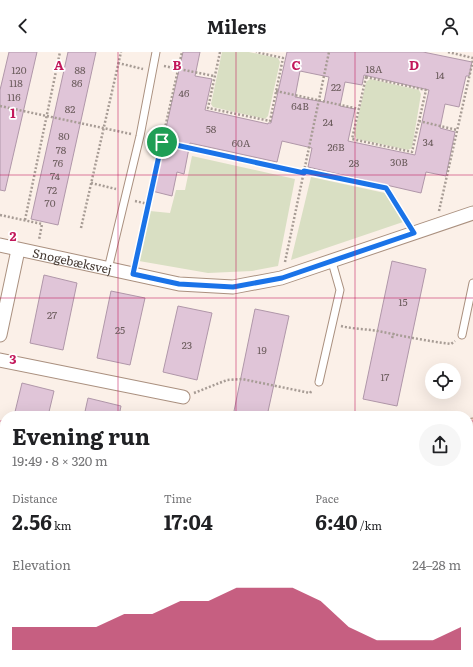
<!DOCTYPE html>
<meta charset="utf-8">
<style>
:root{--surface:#fff;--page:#f6f6f6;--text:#202124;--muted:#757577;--accent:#ae1c4c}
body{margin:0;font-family:Literata,serif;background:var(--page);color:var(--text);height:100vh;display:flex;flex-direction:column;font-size:15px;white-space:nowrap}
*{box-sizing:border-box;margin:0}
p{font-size:13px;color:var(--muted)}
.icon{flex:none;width:22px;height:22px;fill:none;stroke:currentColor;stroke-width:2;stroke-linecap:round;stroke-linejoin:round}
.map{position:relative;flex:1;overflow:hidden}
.side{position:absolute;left:0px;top:359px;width:473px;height:256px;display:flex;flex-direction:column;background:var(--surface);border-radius:16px 16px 0 0;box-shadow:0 4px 16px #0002}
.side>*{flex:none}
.fabs{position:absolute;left:425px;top:311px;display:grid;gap:8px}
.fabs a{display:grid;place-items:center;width:36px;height:36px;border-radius:50%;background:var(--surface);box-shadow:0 4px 16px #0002;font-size:20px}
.pin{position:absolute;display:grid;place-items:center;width:34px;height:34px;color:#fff;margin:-17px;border:2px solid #fff;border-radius:50%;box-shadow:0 1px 4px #0007}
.round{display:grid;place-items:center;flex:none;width:42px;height:42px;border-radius:21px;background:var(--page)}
.headline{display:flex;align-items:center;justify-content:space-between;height:68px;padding:0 12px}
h1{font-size:22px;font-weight:700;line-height:30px}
.stats{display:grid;grid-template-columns:repeat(3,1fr);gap:6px;height:68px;padding:4px 12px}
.stats div{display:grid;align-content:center}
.stats b{font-size:20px;font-weight:700}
.stats small{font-size:11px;font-weight:400}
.stats p{font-size:11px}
.chart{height:112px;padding:8px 12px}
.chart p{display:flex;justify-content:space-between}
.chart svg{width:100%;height:72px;margin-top:4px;fill:var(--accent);opacity:.7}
header{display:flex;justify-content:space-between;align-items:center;height:52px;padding:0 12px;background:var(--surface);font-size:18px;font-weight:700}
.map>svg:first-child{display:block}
</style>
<header><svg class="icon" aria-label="back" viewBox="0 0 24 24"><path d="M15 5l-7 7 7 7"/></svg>Milers<svg class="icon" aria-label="person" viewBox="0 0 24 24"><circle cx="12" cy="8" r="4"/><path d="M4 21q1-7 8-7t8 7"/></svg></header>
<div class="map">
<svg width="473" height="615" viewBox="0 0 473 615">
<rect width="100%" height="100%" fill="#fbf0e8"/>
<path fill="#d9dfc3" d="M222 0H249L278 6 280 10 268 64 265 67 213 55 211 52Z
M370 27 419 38 421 42 412 96 408 98 357 87 354 83 366 30Z
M192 104 295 127 278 214 252 219 208 221 139 209 150 159 170 161 176 138H185Z
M311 125 385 141 403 170 291 208Z
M473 436V615H0V596L5 594V610H468V438Z"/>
<path fill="#e0c5d8" stroke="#b097a9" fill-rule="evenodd" d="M9 0H37L5 139 0 138V38Z
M68 0H96L58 173 31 167Z
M183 0H200L195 24 212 27 205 58 268 72V71H271L287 0H423L472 10 469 24H466L459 55 445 52 440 76 455 80 446 124 426 120 421 141 308 115 312 96 282 89 277 110 190 91 184 122 177 120 172 144 152 139ZM300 19 329 25 324 50 295 45ZM364 23 429 38 415 103 348 89 355 57 340 54 345 30 362 33Z
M392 209 426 217 397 354 363 347Z
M44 223 77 231 63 298 30 291Z
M111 239 145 246 130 313 97 306Z
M178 254 212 261 197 328 163 320Z
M255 257 289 264 267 364H233Z
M22 331 54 339 48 364H14Z
M88 346 121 354 119 364H84Z"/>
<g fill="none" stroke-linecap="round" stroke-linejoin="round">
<defs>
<path id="service" d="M108 217 140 84 156 0
M462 283 473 231
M319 330 340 238 332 210
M468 446 473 462
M468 525 473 502
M47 610 49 615
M194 615 195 610
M324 615 325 610
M449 615 450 610"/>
<g id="minor">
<path id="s1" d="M0 193 179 232 233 235 281 226 473 161"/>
<path d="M0 283 18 198"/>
<path d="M0 308 183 345"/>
<path d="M0 418 5 419"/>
</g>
<path id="secondary" d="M468 378 473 376
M468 409 473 407
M0 536 5 535
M0 569 5 567"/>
</defs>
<use href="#service" stroke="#aa907f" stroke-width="9"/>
<use href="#minor" stroke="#aa907f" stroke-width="15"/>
<use href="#secondary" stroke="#aa907f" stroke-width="21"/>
<path stroke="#a79c95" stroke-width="2.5" stroke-dasharray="2 2" stroke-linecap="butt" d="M220 0 208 56 270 69 283 6 256 0
M448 0 473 6
M118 11 143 17
M164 14 214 24
M366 25 426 38 412 100 352 87Z
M276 39 359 57
M0 54 131 82
M419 69 457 78
M162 90 304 121
M148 92 161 95
M304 119 386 136 407 170
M91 131 116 137
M135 149 148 152
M439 159 473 8
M0 163 42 172 39 188
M25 168 60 0
M81 176 121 0
M135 210 182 0
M285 210 329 0
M341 274C353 277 366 277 378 279 402 284 427 289 451 292L455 289
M392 286 394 281
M194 341 227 328 242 327 310 341 312 338"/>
<use href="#service" stroke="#fff" stroke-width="7"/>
<use href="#minor" stroke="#fff" stroke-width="13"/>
<use href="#secondary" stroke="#f2d0c7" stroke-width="19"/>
</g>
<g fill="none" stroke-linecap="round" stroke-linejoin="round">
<defs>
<path id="route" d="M162 90 304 121V119L386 136 414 181 282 226 233 235 179 232 133 222Z"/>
</defs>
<use href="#route" stroke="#fff" stroke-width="8"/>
<use href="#route" stroke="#1a73e8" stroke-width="5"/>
</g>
<path fill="none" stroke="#c2185b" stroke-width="1" stroke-opacity="0.55" d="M118 0V364M236 0V364M355 0V364M0 123H473M0 246H473M0 369H5M468 369H473M0 492H5M468 492H473M118 610V615M236 610V615M355 610V615"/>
<g text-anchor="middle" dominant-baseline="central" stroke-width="3.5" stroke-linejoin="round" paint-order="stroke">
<g font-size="10" fill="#6b5c5c">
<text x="374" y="16">18A</text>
<text x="19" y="17">120</text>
<text x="80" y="17">88</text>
<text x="440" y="22">14</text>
<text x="16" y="30">118</text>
<text x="77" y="30">86</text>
<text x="336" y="34">22</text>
<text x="184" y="40">46</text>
<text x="14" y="44">116</text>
<text x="300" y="53">64B</text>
<text x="70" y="56">82</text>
<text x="328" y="69">24</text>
<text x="211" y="76">58</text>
<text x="64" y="83">80</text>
<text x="428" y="89">34</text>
<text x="241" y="90">60A</text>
<text x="336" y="94">26B</text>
<text x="61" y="97">78</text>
<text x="399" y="109">30B</text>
<text x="58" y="110">76</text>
<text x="354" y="110">28</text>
<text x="55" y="123">74</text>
<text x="52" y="137">72</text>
<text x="50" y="150">70</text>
<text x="403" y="249">15</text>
<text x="52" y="262">27</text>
<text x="120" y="277">25</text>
<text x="187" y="292">23</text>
<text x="262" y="297">19</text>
<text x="385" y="324">17</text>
</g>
<g font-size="12" fill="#443932" stroke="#fff">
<text stroke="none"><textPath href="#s1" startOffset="74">Snogebæksvej</textPath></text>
</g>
</g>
<g font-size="13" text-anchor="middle" font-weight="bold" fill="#c2185b" stroke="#fff" stroke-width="3.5" stroke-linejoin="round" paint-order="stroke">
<text x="59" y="18">A</text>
<text x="177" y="18">B</text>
<text x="296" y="18">C</text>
<text x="414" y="18">D</text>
<text x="13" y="66">1</text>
<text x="13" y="189">2</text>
<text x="13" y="312">3</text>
</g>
</svg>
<div class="fabs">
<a><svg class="icon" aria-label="locate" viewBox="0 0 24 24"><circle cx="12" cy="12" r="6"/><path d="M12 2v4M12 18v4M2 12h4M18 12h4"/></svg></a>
</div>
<div class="pin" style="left:162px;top:90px;background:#1e9e55"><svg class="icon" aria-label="arrive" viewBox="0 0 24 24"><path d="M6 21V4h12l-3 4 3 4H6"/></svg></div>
<section class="side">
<div class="headline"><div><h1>Evening run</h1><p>19:49 · 8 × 320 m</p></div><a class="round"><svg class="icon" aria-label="share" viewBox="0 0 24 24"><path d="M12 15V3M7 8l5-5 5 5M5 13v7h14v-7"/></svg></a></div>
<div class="stats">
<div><p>Distance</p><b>2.56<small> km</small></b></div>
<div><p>Time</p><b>17:04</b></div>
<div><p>Pace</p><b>6:40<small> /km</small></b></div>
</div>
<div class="chart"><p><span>Elevation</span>24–28 m</p>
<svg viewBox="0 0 160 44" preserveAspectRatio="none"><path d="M0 44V30L10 30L20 30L30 30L40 22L50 22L60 14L70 14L80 6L90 6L100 6L110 14L120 30L130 38L140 38L150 38L160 30V44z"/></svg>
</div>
</section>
</div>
